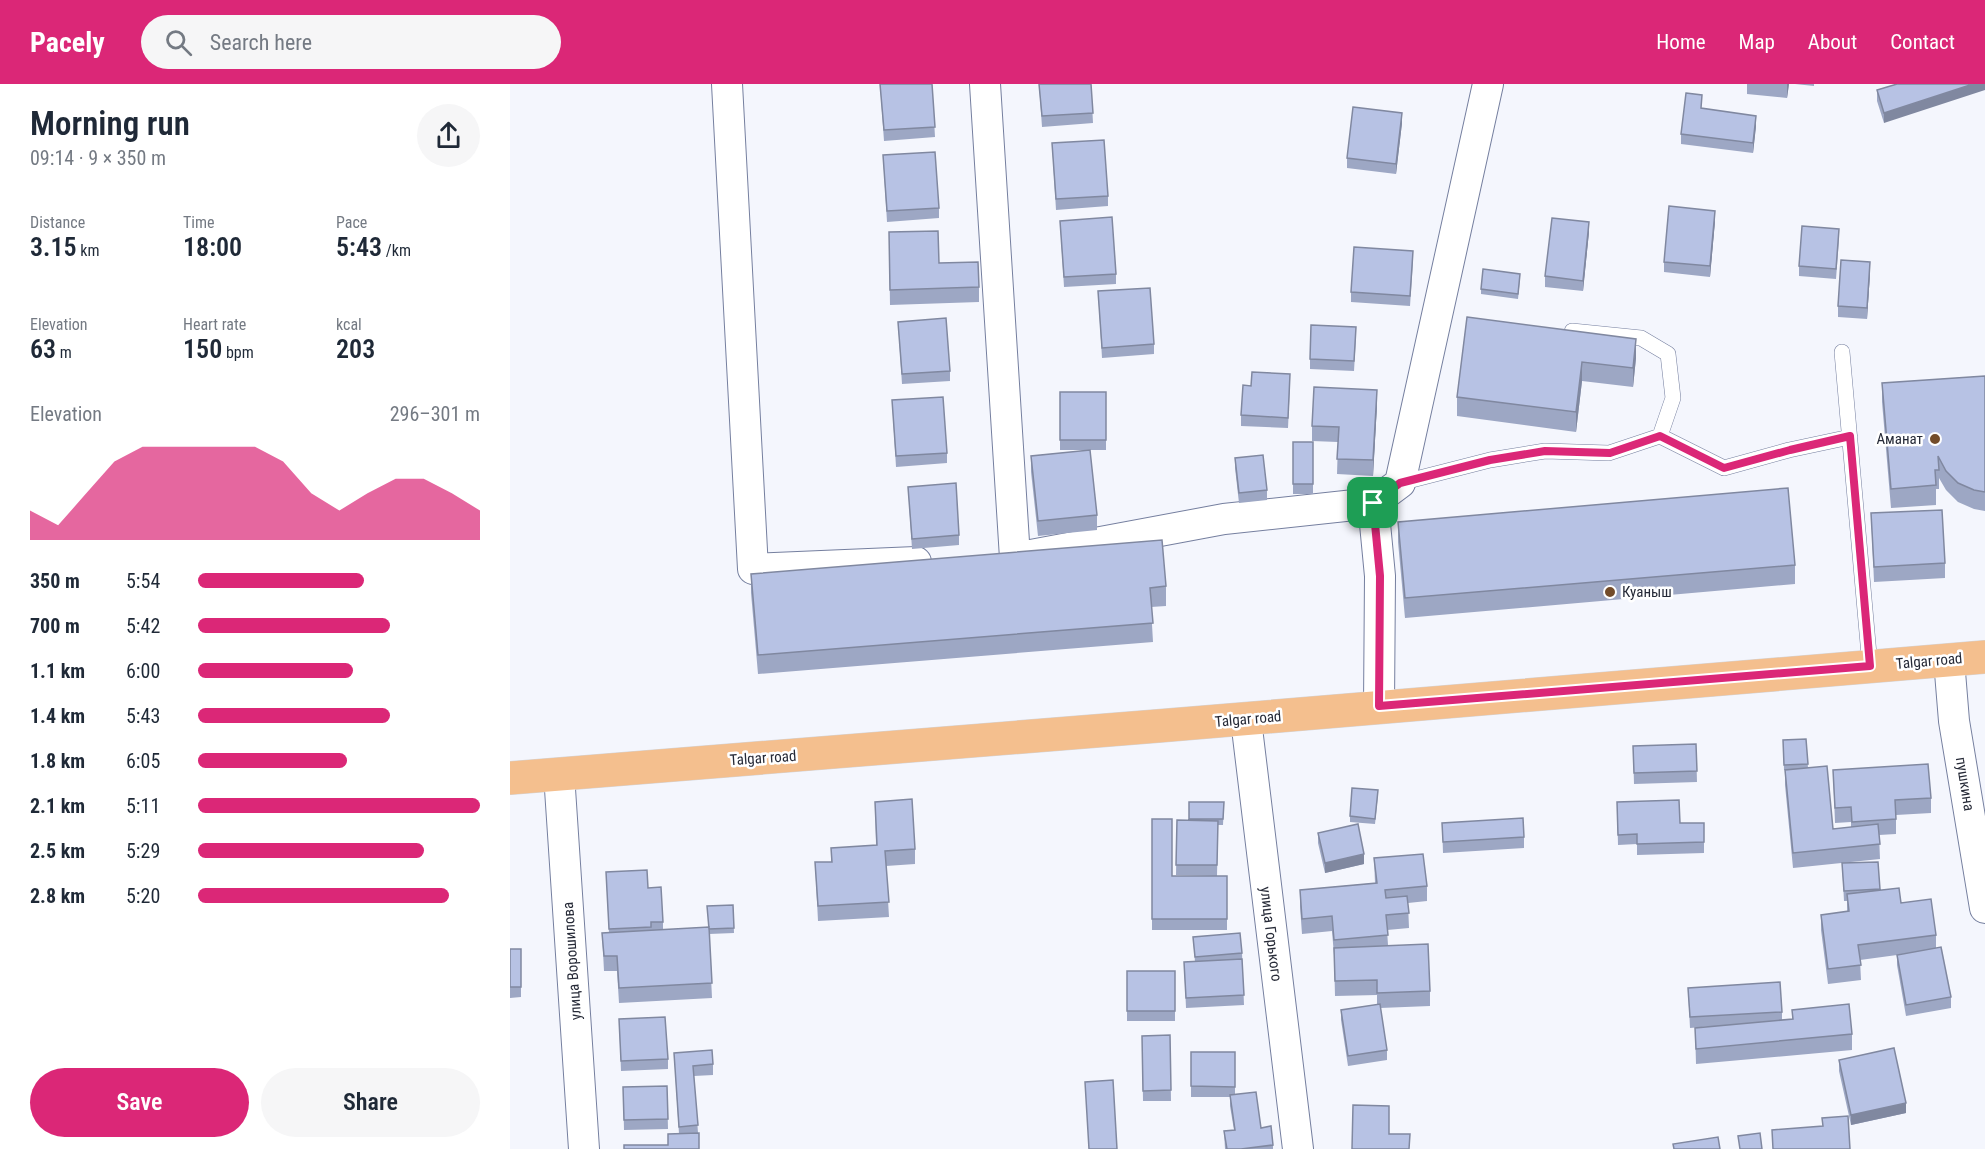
<!DOCTYPE html>
<meta charset="utf-8">
<style>
:root{--surface:#fff;--page:#f6f6f7;--text:#1f2937;--muted:#747a83;--accent:#db2777}
body{margin:0;font-family:"Roboto Condensed",sans-serif;background:var(--page);color:var(--text);height:100vh;display:flex;flex-direction:column;font-size:22px;white-space:nowrap}
*{box-sizing:border-box;margin:0}
p{font-size:20px;color:var(--muted)}
.icon{flex:none;width:33px;height:33px;fill:none;stroke:currentColor;stroke-width:2;stroke-linecap:round;stroke-linejoin:round}
.map{position:relative;flex:1;overflow:hidden}
.sheet{display:flex;flex-direction:column;background:var(--surface);width:510px}
.sheet>*{flex:none}
.pin{position:absolute;display:grid;place-items:center;width:51px;height:51px;color:#fff;margin:-26px;border-radius:12px;box-shadow:0 3px 9px #0006}
.round{display:grid;place-items:center;flex:none;width:63px;height:63px;border-radius:32px;background:var(--page)}
.overview{display:flex;align-items:center;justify-content:space-between;height:102px;padding:0 30px}
h1{font-size:33px;font-weight:600;line-height:45px}
.stats{display:grid;grid-template-columns:repeat(3,1fr);gap:9px;height:102px;padding:6px 30px}
.stats div{display:grid;align-content:center}
.stats b{font-size:26px;font-weight:600}
.stats small{font-size:16px;font-weight:400}
.stats p{font-size:16px}
.chart{height:168px;padding:12px 30px}
.chart p{display:flex;justify-content:space-between}
.chart svg{width:100%;height:108px;margin-top:6px;fill:var(--accent);opacity:.7}
.button{display:flex;gap:12px;margin-top:auto;padding:12px 30px}
.button a{flex:1;height:69px;border-radius:36px;background:var(--accent);color:#fff;font-size:24px;font-weight:600;line-height:69px;text-align:center}
.button a+a{background:var(--page);color:var(--text)}
ul{padding:0 30px;list-style:none;font-size:20px}
li{display:grid;grid-template-columns:96px 72px 1fr;align-items:center;height:45px}
li i{height:15px;border-radius:8px;background:var(--accent)}
header{display:flex;align-items:center;gap:36px;box-sizing:border-box;height:84px;padding:0 30px;background:var(--accent);color:#fff}
header strong{font-size:28px}
nav{display:flex;gap:33px;margin-inline-start:auto;font-size:21px}
.search{width:420px;height:54px;background:var(--page);display:flex;align-items:center;gap:15px;box-sizing:border-box;padding:0 21px;border-radius:33px;color:var(--muted);font-size:22px}
main{display:flex;flex:1;min-height:0}
.map>svg:first-child{display:block}
</style>
<header>
<strong>Pacely</strong>
<div class="search"><svg class="icon" aria-label="search" viewBox="0 0 24 24"><circle cx="10" cy="10" r="6"/><path d="M15 15l6 6"/></svg>Search here</div>
<nav><a>Home</a><a>Map</a><a>About</a><a>Contact</a></nav>
</header>
<main>
<section class="sheet">
<div class="overview"><div><h1>Morning run</h1><p>09:14 · 9 × 350 m</p></div><a class="round"><svg class="icon" aria-label="share" viewBox="0 0 24 24"><path d="M12 15V3M7 8l5-5 5 5M5 13v7h14v-7"/></svg></a></div>
<div class="stats">
<div><p>Distance</p><b>3.15<small> km</small></b></div>
<div><p>Time</p><b>18:00</b></div>
<div><p>Pace</p><b>5:43<small> /km</small></b></div>
</div>
<div class="stats">
<div><p>Elevation</p><b>63<small> m</small></b></div>
<div><p>Heart rate</p><b>150<small> bpm</small></b></div>
<div><p>kcal</p><b>203</b></div>
</div>
<div class="chart"><p><span>Elevation</span>296–301 m</p>
<svg viewBox="0 0 160 44" preserveAspectRatio="none"><path d="M0 44V32L10 38L20 25L30 12L40 6L50 6L60 6L70 6L80 6L90 12L100 25L110 32L120 25L130 19L140 19L150 25L160 32V44z"/></svg>
</div>
<ul>
<li><b>350 m</b>5:54<i style="width:59%"></i></li>
<li><b>700 m</b>5:42<i style="width:68%"></i></li>
<li><b>1.1 km</b>6:00<i style="width:55%"></i></li>
<li><b>1.4 km</b>5:43<i style="width:68%"></i></li>
<li><b>1.8 km</b>6:05<i style="width:53%"></i></li>
<li><b>2.1 km</b>5:11<i style="width:100%"></i></li>
<li><b>2.5 km</b>5:29<i style="width:80%"></i></li>
<li><b>2.8 km</b>5:20<i style="width:89%"></i></li>
</ul>
<div class="button"><a>Save</a><a>Share</a></div>
</section>
<div class="map">
<svg width="1475" height="1065" viewBox="0 0 1475 1065">
<rect width="100%" height="100%" fill="#f4f6fd"/>
<g fill="none" stroke-linecap="round" stroke-linejoin="round">
<defs>
<path id="service" d="M1062 247 1131 254 1158 270 1163 314 1150 352 1214 384 1279 366 1340 353
M1332 268 1360 582
M890 399 980 376 1035 367 1099 369 1150 352"/>
<path id="minor" d="M217 0 243 485 406 478
M475 0 505 474 714 435 863 419
M1439 576 1444 637 1475 824
M869 622 870 492 863 419 890 399 978 0
M736 636 788 1065
M49 690 74 1065"/>
<path id="primary" d="M0 694C492 655 983 615 1475 573"/>
</defs>
<use href="#service" stroke="#757f9f" stroke-width="16"/>
<use href="#minor" stroke="#757f9f" stroke-width="32"/>
<use href="#primary" stroke="#d4d4d7" stroke-width="34"/>
<use href="#service" stroke="#fff" stroke-width="15"/>
<use href="#minor" stroke="#fff" stroke-width="30"/>
<use href="#primary" stroke="#f4bf8e" stroke-width="33"/>
</g>
<path fill="#9da7c4" d="M370 0H422L425 53 374 57Z
M529 0H581L583 39 532 43Z
M1237 0H1279L1277 14 1237 10Z
M1285 0H1304V2Z
M1387 0 1374 39 1367 17V6Z
M1192 25 1246 42 1243 69 1171 60V50Z
M892 39 886 90 837 84V74Z
M542 59 598 112V122L546 126Z
M373 71 429 124V134L377 138Z
M550 137 606 190V200L554 203Z
M1205 137 1200 193 1154 188V178Z
M379 148 469 203V218L380 221Z
M1079 148 1073 207 1035 203V192Z
M1329 155 1326 195 1289 192V182Z
M903 177 900 222 841 218V208Z
M1360 189 1357 235 1328 233V222Z
M1010 195 1008 215 971 210V205Z
M588 207 644 260V270L592 274Z
M957 233 1126 274 1123 303 1072 297 1066 348 947 332V313Z
M388 238 440 287V297L392 300Z
M846 253 844 287 800 285V275Z
M1475 292V427L1464 425 1448 418 1436 406 1429 394V405H1426V421L1381 424 1372 318V299Z
M780 300 778 344 731 342V331L741 302Z
M550 308H596V366H580L587 431V446L528 452 521 388V372L578 366H550Z
M382 316 437 369V379L386 383Z
M867 321 863 392 827 390 828 358 802 357V342Z
M783 358H803V410H783Z
M725 374 757 406V416L729 419 725 384Z
M398 403 449 451V461L402 465Z
M1361 429 1435 479V494L1364 498Z
M888 438 1285 481V500L895 534 888 458Z
M241 490 656 502V522L641 523 643 558 248 590 241 509Z
M1296 655 1298 684 1323 745 1341 743V738L1325 739 1323 686 1421 714V729L1386 731V750L1369 751 1370 775 1283 784 1275 701V686H1274L1273 656Z
M1186 660 1187 698 1124 700 1123 662Z
M868 711 865 740 840 738V732Z
M365 718 405 765V780L376 782 379 833 308 837 305 778H321V764L366 761Z
M679 718H714L713 741H708L707 792 666 791 667 736H679Z
M1107 718 1170 739H1194V769L1127 771V760L1108 761Z
M642 735 662 792H717V846H642Z
M932 739 1014 753V764L933 769Z
M808 749 854 780 815 789 808 759Z
M864 774 917 802V817L898 819 899 844 877 846 878 861 920 907V922L870 924 877 966V976L838 982 831 936V926L867 921V911L825 912 824 871 822 847 792 850 790 822V806L865 799Z
M1368 778 1370 807 1391 819 1426 851V864L1441 913V924L1396 932 1387 881V871L1350 876 1351 896 1318 900 1311 846V831L1337 828V817H1334L1332 779Z
M96 788 138 804 153 838V846L198 843 223 821 224 849 199 850 202 914 109 919 107 887H94L92 849H99Z
M683 853 732 869 734 921 676 924 674 878H685Z
M0 865H11V913L0 914Z
M617 887H665V937H617Z
M1178 904 1272 928V936L1282 935V926L1342 950V966L1186 980 1185 944 1203 942 1180 944Z
M109 935 158 975V985L111 987Z
M660 951 661 1017H633L632 952Z
M681 968H725V1011L763 1061V1065H715L714 1047 724 1046 720 1022V1013H681Z
M164 969 203 980V991L184 992 188 1049 158 1061 169 1050Z
M1329 976 1396 1029 1341 1041 1329 987Z
M157 1002 158 1045 114 1046 113 1003Z"/>
<path fill="#8088a0" d="M1277 0H1279L1277 14Z
M1463 0H1475V6L1374 39V29Z
M892 29V39L886 90V80Z
M1246 32V42L1243 69V59Z
M1205 127V137L1200 193V182Z
M1079 138V148L1073 207V197Z
M1360 178V189L1357 235V224Z
M1126 255V274L1123 303V284Z
M1072 278V297L1066 348V328Z
M867 306V321L863 392V376Z
M854 770V780L815 789V779Z
M1396 1019V1029L1341 1041V1031Z"/>
<path fill="#b7c2e4" stroke="#8088a0" stroke-width="1.5" d="M370 0H422L425 43 374 46Z
M529 0H581L583 29 532 32Z
M1387 0H1463L1374 29 1367 6Z
M1176 9 1192 11 1191 24 1246 32 1243 59 1171 50Z
M843 23 892 29 886 80 837 74Z
M594 56 598 112 546 115 542 59Z
M425 68 429 124 377 127 373 71Z
M1159 122 1205 127 1200 182 1154 178Z
M602 133 606 190 554 193 550 137Z
M1042 134 1079 138 1073 197 1035 192Z
M1292 142 1329 145 1326 185 1289 182Z
M428 147 429 179 468 178 469 203 380 206 379 148Z
M844 163 903 167 900 212 841 208Z
M1331 176 1360 178 1357 224 1328 222Z
M973 185 1010 190 1008 210 971 205Z
M640 204 644 260 592 264 588 207Z
M957 233 1126 255 1123 284 1072 278 1066 328 947 313Z
M436 234 440 287 392 290 388 238Z
M801 241 846 243 844 277 800 275Z
M742 288 780 290 778 334 731 331 733 301 741 302Z
M1475 292V408L1464 406 1448 399 1436 387 1428 372 1429 386H1425L1426 401 1381 405 1372 299Z
M804 303 867 306 863 376 827 375 829 343 802 342Z
M550 308H596V356H550Z
M433 313 437 369 386 372 382 316Z
M783 358H803V400H783Z
M580 366 587 431 528 437 521 372Z
M753 371 757 406 729 409 725 374Z
M446 399 449 451 402 455 398 403Z
M1278 404 1285 481 895 514 888 438Z
M1432 426 1435 479 1364 483 1361 429Z
M652 456 656 502 640 504 643 539 248 571 241 490Z
M1296 655 1298 680 1274 681 1273 656Z
M1186 660 1187 687 1124 689 1123 662Z
M1418 680 1421 714 1385 716 1386 735 1342 738 1341 723 1325 724 1323 686Z
M1317 682 1323 745 1368 740 1370 760 1283 769 1275 686Z
M842 704 868 706 865 735 840 732Z
M402 715 405 765 375 767 379 818 308 822 305 778H322L321 764 367 761 365 718Z
M1169 716 1170 739H1194V758L1127 760V750L1108 751 1107 718Z
M679 718H714L713 735H679Z
M1013 734 1014 753 933 758 932 739Z
M642 735H662V792H717V835H642Z
M667 736 708 737 707 781H666Z
M848 740 854 770 815 779 808 749Z
M913 770 917 802 875 806 876 814 897 812 899 829 876 831 878 851 824 856 822 832 792 835 790 806 867 799 864 774Z
M1368 778 1370 805 1334 807 1332 779Z
M137 786 138 804 151 803 153 838H141V843L99 845 96 788Z
M1389 804 1391 819 1421 815 1426 851 1348 861 1351 881 1318 885 1311 831 1339 827 1337 810Z
M223 821 224 844 199 845 197 822Z
M199 843 202 899 109 904 107 872H94L92 849Z
M730 849 732 869 685 873 683 853Z
M918 860 920 907 867 909V896L825 897 824 864Z
M1431 863 1441 913 1396 921 1387 871Z
M0 865H11V903H0Z
M732 875 734 911 676 914 674 878Z
M617 887H665V927H617Z
M1270 898 1272 928 1180 933 1178 904Z
M870 920 877 966 838 972 831 926Z
M1339 920 1342 950 1186 965 1185 944 1283 935 1282 926Z
M155 933 158 975 111 977 109 935Z
M660 951 661 1006 633 1007 632 952Z
M1384 964 1396 1019 1341 1031 1329 976Z
M202 966 203 980 183 982 188 1041 169 1043 164 969Z
M681 968H725V1003L681 1002Z
M603 996 607 1065H579L575 998Z
M157 1002 158 1035 114 1036 113 1003Z
M746 1008 751 1044 761 1042 763 1061 731 1065H717L714 1047 725 1046 720 1011Z
M843 1021 879 1022V1050H900L899 1065H842Z
M1338 1032 1340 1065H1263L1262 1046 1313 1042 1312 1034Z
M189 1049V1065H114V1061H158V1050Z
M1250 1049 1252 1065H1230L1228 1052Z
M1208 1053 1210 1065H1164L1163 1060Z"/>
<g fill="none" stroke-linecap="round" stroke-linejoin="round">
<defs>
<path id="route" d="M1150 352 1214 384 1280 366 1340 352 1360 582 869 622 870 492 863 419 890 399 980 376 1035 367 1100 369Z"/>
</defs>
<use href="#route" stroke="#fff" stroke-width="12"/>
<use href="#route" stroke="#db2777" stroke-width="8"/>
</g>
<g fill="#734c2a" stroke="#fff" stroke-width="2">
<circle cx="1425" cy="355" r="6"/>
<circle cx="1100" cy="508" r="6"/>
</g>
<g text-anchor="middle" dominant-baseline="central" stroke-width="5" stroke-linejoin="round" paint-order="stroke">
<g font-size="15" fill="#262a37" stroke="#fff" text-anchor="end">
<text x="1413" y="355">Аманат</text>
<text x="1112" y="508" text-anchor="start">Куаныш</text>
</g>
<g font-size="15" fill="#262a37" stroke="#fff">
<text transform="translate(1419 577) rotate(-5)">Talgar road</text>
<text transform="translate(738 635) rotate(-5)">Talgar road</text>
<text transform="translate(253 674) rotate(-4)">Talgar road</text>
<text transform="translate(1455 700) rotate(81)">пушкина</text>
<text transform="translate(761 850) rotate(83)">улица Горького</text>
<text transform="translate(62 877) rotate(-94)">улица Ворошилова</text>
</g>
</g>
</svg>
<div class="pin" style="left:863px;top:419px;background:#1e9e55"><svg class="icon" aria-label="arrive" viewBox="0 0 24 24"><path d="M6 21V4h12l-3 4 3 4H6"/></svg></div>
</div>
</main>
